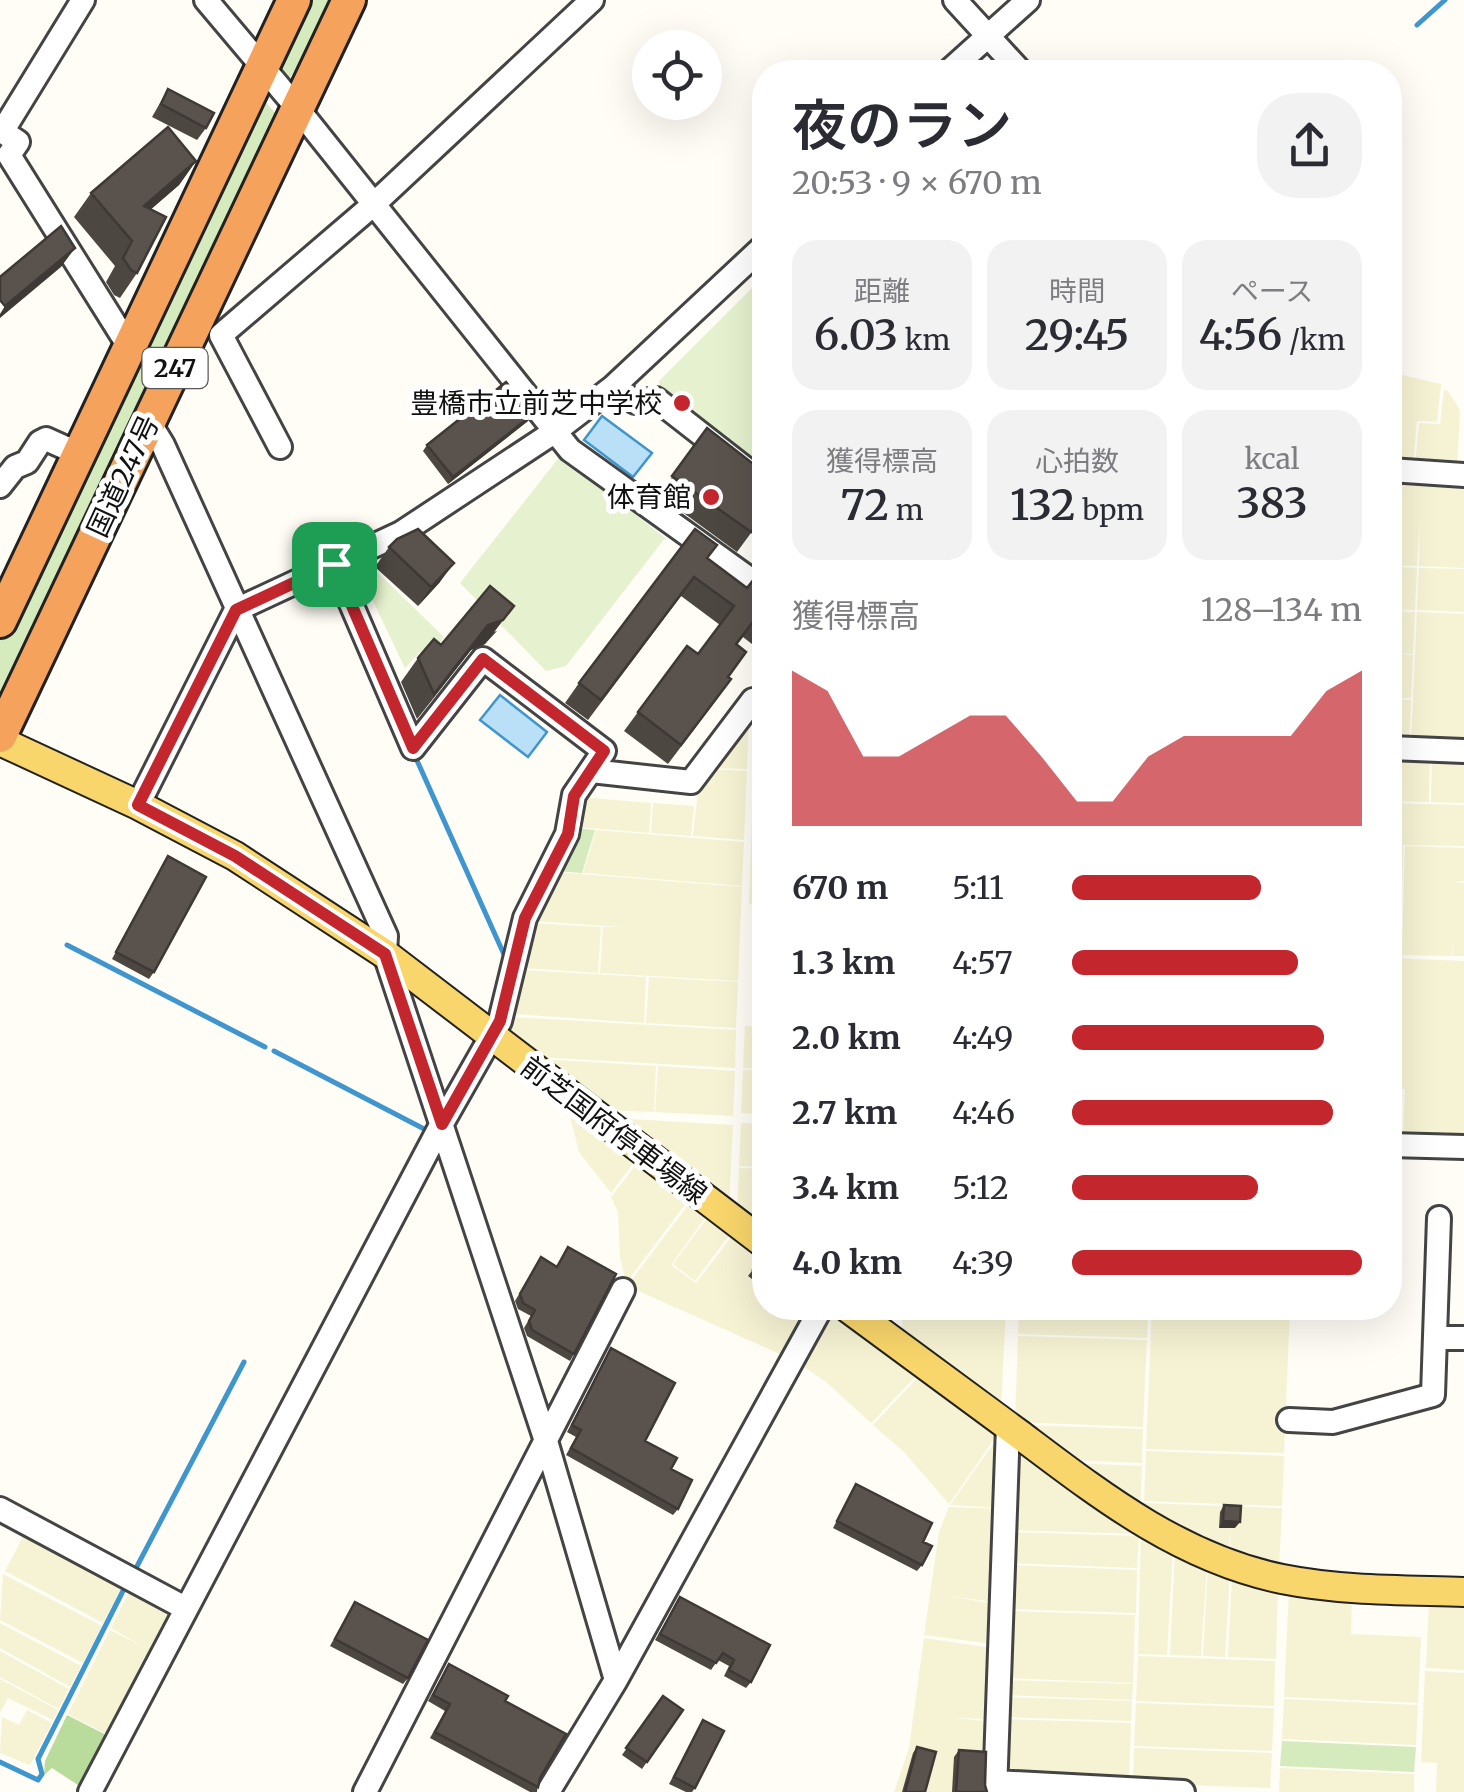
<!DOCTYPE html>
<html lang="ja">
<meta charset="utf-8">
<style>
:root{--surface:#fff;--page:#f2f2f3;--text:#2b2b33;--muted:#7c7c81;--accent:#c4262e}
body{margin:0;font-family:Merriweather,"Noto Sans JP",serif;background:var(--page);color:var(--text);height:100vh;display:flex;flex-direction:column;font-size:38px;white-space:nowrap}
*{box-sizing:border-box;margin:0}
p{font-size:32px;color:var(--muted)}
.icon{flex:none;width:55px;height:55px;fill:none;stroke:currentColor;stroke-width:2;stroke-linecap:round;stroke-linejoin:round}
.map{position:relative;flex:1;overflow:hidden}
.details{position:absolute;left:752px;top:60px;width:650px;height:1260px;display:flex;flex-direction:column;background:var(--surface);border-radius:40px;box-shadow:0 10px 40px #0002}
.details>*{flex:none}
.buttons{position:absolute;left:632px;top:30px;display:grid;gap:20px}
.buttons a{display:grid;place-items:center;width:90px;height:90px;border-radius:50%;background:var(--surface);box-shadow:0 10px 40px #0002;font-size:50px}
.pin{position:absolute;display:grid;place-items:center;width:85px;height:85px;color:#fff;margin:-42px;border-radius:20px;box-shadow:0 5px 15px #0006}
.round{display:grid;place-items:center;flex:none;width:105px;height:105px;border-radius:40px;background:var(--page)}
.summary{display:flex;align-items:center;justify-content:space-between;height:170px;padding:0 40px}
h1{font-size:55px;font-weight:600;line-height:75px}
.metrics{display:grid;grid-template-columns:repeat(3,1fr);gap:15px;height:170px;padding:10px 40px}
.metrics div{display:grid;align-content:center;border-radius:25px;background:var(--page);text-align:center}
.metrics b{font-size:42px;font-weight:600}
.metrics small{font-size:28px;font-weight:400}
.metrics p{font-size:28px}
.chart{height:280px;padding:20px 40px}
.chart p{display:flex;justify-content:space-between}
.chart svg{width:100%;height:180px;margin-top:10px;fill:var(--accent);opacity:.7}
ul{padding:0 40px;list-style:none;font-size:32px}
li{display:grid;grid-template-columns:160px 120px 1fr;align-items:center;height:75px}
li i{height:25px;border-radius:12px;background:var(--accent)}
.map>svg:first-child{display:block}
</style>
<div class="map">
<svg width="1464" height="1792" viewBox="0 0 1464 1792">
<rect width="100%" height="100%" fill="#fffdf5"/>
<path fill="#f6f3d4" d="M1398 374 1441 384 1437 422 1417 421 1413 467 1390 466V377Z
M1444 390 1448 391 1460 410 1457 469 1415 467 1419 423 1440 424Z
M1400 475 1464 477V568L1419 566 1420 519 1417 566 1390 565V519H1398Z
M1390 567 1417 568 1415 610 1390 609Z
M1419 568 1464 569V612L1417 610Z
M1390 611 1415 612 1413 654 1390 653Z
M1417 612 1464 614V747L1411 745Z
M1390 654 1413 655 1411 698H1390Z
M1390 699 1411 700 1409 745H1390Z
M749 713 747 769 709 768Z
M756 728H765V794L753 793Z
M1390 752H1430L1429 802 1390 801Z
M1432 753H1464V803L1431 802Z
M707 769 747 771 744 840 693 836 699 782Z
M579 797 651 803 649 833 575 827Z
M653 803 694 806 691 836 651 833Z
M1390 803 1464 805V846L1403 845 1402 887 1390 886Z
M752 820H765V905L749 904Z
M596 830 744 842 742 886 583 873Z
M1405 846 1464 848V881L1454 882 1464 883V956H1453V939L1452 956 1402 955Z
M555 872 742 887 738 981 600 973 603 927H622L534 921Z
M533 923 601 927 598 973 522 968Z
M1390 958 1464 961V1142L1403 1140 1405 1089 1390 1088Z
M522 970 646 977 644 1023 513 1014Z
M649 977 738 982 736 1028 646 1023Z
M512 1017 736 1030 735 1068 537 1057 509 1033Z
M745 1026 765 1027V1069L743 1068Z
M539 1059 656 1066 654 1112 604 1110Z
M658 1066 735 1071 733 1116 655 1112Z
M743 1070 765 1071V1114L741 1113Z
M567 1104 637 1158 611 1193 579 1152Z
M613 1118 733 1125 729 1208Z
M741 1123 765 1124V1167L739 1166Z
M640 1160 690 1198 626 1283 620 1256 618 1212 611 1197Z
M739 1168 765 1169V1217L737 1216Z
M692 1200 709 1212 671 1265 696 1283 735 1232 765 1254V1308H816L787 1357 627 1286Z
M711 1213 733 1230 695 1281 673 1264Z
M826 1308H835L921 1371 871 1423 826 1382 795 1361Z
M903 1308H1006L1001 1408 902 1336Z
M1019 1308H1148L1147 1338 1018 1334Z
M1152 1308H1290L1284 1453 1146 1449Z
M1018 1336 1147 1340 1143 1427 1015 1422Z
M923 1372 1001 1429 949 1504 904 1452 873 1425Z
M1020 1425 1143 1429 1142 1463 1068 1460Z
M1001 1433 999 1508 950 1505Z
M1013 1439 1139 1534 1010 1530Z
M1146 1451 1284 1456 1282 1506 1144 1501Z
M1071 1463 1142 1466 1140 1513Z
M1144 1503 1282 1508 1279 1569 1230 1557 1231 1530 1228 1557 1144 1515Z
M949 1507 999 1509 995 1602 948 1596 995 1604 993 1644 924 1635 939 1532Z
M1141 1531 1173 1549 1167 1655 1138 1654Z
M1011 1532 1139 1536 1137 1568 1009 1563Z
M24 1535 122 1587 103 1623 5 1571Z
M1175 1550 1207 1564 1201 1656 1170 1655Z
M1009 1565 1137 1570 1136 1613 1007 1609Z
M1208 1565 1230 1574 1225 1657 1203 1656Z
M3 1574 102 1626 83 1663 0 1620Z
M1232 1575 1278 1586 1276 1659 1228 1657Z
M130 1590 176 1614 112 1737 68 1714 110 1630 144 1647 111 1628Z
M1289 1590 1352 1595 1351 1634 1421 1637 1418 1703 1284 1697Z
M1429 1599 1464 1601V1670L1426 1668Z
M1007 1611 1135 1615 1133 1683 1004 1678Z
M0 1623 81 1666 70 1687 0 1648Z
M924 1638 993 1648 991 1720 951 1717 991 1722 990 1756 946 1752 989 1757 988 1792H894L909 1748Z
M0 1651 69 1689 59 1709 0 1677Z
M1138 1656 1275 1661 1274 1706 1136 1701Z
M1425 1671 1464 1673V1792H1436L1437 1763 1421 1762Z
M0 1679 58 1710 53 1720 8 1698 0 1713Z
M1004 1680 1133 1684 1132 1700 1004 1695Z
M1004 1697 1132 1701 1131 1721 1003 1717Z
M1284 1699 1418 1705 1416 1745 1282 1739Z
M1136 1703 1274 1708 1272 1751 1134 1746Z
M27 1710 52 1723 30 1765 0 1753 2 1717 19 1725Z
M1003 1719 1131 1723 1129 1782 1001 1778Z
M1134 1748 1272 1753 1270 1788 1133 1783Z
M1280 1768 1414 1774V1792H1279Z"/>
<path fill="#d5ebbd" d="M303 0H338L286 84 271 68Z
M264 100 282 121 65 571 32 627 0 696V641Z
M575 828 595 830 582 873 556 871Z
M1282 1741 1416 1747 1414 1772 1280 1766Z"/>
<path fill="#b9dc9c" d="M67 1715 112 1738 84 1789 52 1768 44 1775 45 1761Z"/>
<path fill="#e6f2cf" d="M765 275V472L660 391 659 381Z
M561 455 665 538 566 666 546 671 460 583Z
M371 566 444 637 427 657 420 652 405 668 359 572Z"/>
<path fill="#b9e0f7" stroke="#3f96cf" stroke-width="2.5" d="M602 416 652 453 633 477 584 440Z
M500 695 547 732 528 757 480 720Z"/>
<g fill="none" stroke-linecap="round" stroke-linejoin="round">
<path stroke="#3f96cf" stroke-width="5" d="M1417 25 1445 0
M415 756 506 959
M67 945 265 1047
M274 1051 428 1131
M134 1572 244 1362
M0 1762 38 1780 42 1774 38 1759 126 1585"/>
<defs>
<path id="minor" d="M206 0 298 109 570 450 765 590
M955 0 1021 72
M948 72 1028 0
M0 130 18 142 9 155 128 345
M2 132 83 0
M613 387 635 402 656 399 765 484
M149 422 163 445 386 936 385 954 546 1441 616 1680
M280 447 221 335 374 204 592 0
M1390 470 1464 475
M0 486 15 467 27 462 40 442 46 439 77 453
M1390 748 1464 751
M591 771 691 782 753 700
M138 805 236 610 401 533 557 430 613 387 765 245
M1390 1145 1464 1147
M1436 1338H1464
M1289 1420 1333 1422 1433 1395 1439 1218
M0 1509 185 1608
M995 1782 1183 1792
M90 1792 441 1125 500 1021 525 918 567 834 574 795 604 751 483 659 413 748 334 564
M365 1792 623 1290
M548 1792 616 1680 821 1308
M995 1792 1008 1426"/>
<path id="major" d="M0 741 138 805 235 856 385 954 765 1244
M848 1308C905 1350 962 1392 1019 1434 1100 1495 1180 1558 1282 1579 1342 1591 1404 1590 1464 1592"/>
<path id="highway" d="M0 621 294 0
M0 736 349 0"/>
</defs>
<use href="#minor" stroke="#444" stroke-width="28"/>
<use href="#major" stroke="#222" stroke-width="32"/>
<use href="#highway" stroke="#222" stroke-width="38"/>
<use href="#minor" stroke="#fff" stroke-width="22"/>
<use href="#major" stroke="#f9d66b" stroke-width="28"/>
<use href="#highway" stroke="#f5a25d" stroke-width="32"/>
</g>
<path fill="#4d4742" d="M168 89 206 128 197 140 152 117Z
M196 161 179 185 151 209 137 273 120 298 114 295 106 282 115 266 74 217 91 193Z
M528 421 448 484 423 451 427 445Z
M707 428 765 514 737 552 659 495Z
M389 547 440 582 418 606 375 567Z
M708 559 747 588 765 579V637L757 648 743 637 737 645 728 677 717 699 668 764 624 731 638 712 698 654 720 625 681 596 588 720 565 703 579 683Z
M497 631 485 644 471 650 417 719 401 682 418 658 441 645Z
M168 856 154 972 149 979 112 959Z
M568 1247 574 1354 570 1361 527 1336 524 1328 531 1316 518 1309 515 1301 541 1257 557 1266Z
M765 1254V1278L760 1285 748 1276Z
M611 1348 645 1441 671 1469 678 1509 673 1515 566 1455 576 1437 567 1432Z
M856 1484 923 1542 922 1565 917 1571 833 1528Z
M1224 1505 1235 1528H1219L1220 1512Z
M680 1597 751 1682 746 1688 724 1676 729 1666 718 1660 711 1670 655 1640Z
M355 1602 408 1678 403 1684 330 1646Z
M449 1664 505 1701 540 1778 538 1787 535 1792H530L430 1738 445 1711 428 1701Z
M663 1696 683 1710 642 1769 622 1755Z
M703 1720 695 1788 692 1792H686L669 1784Z
M917 1747 925 1792H902L913 1753Z
M959 1750 985 1785 987 1792H952L954 1757Z"/>
<path fill="#3f3936" d="M196 161 179 185 127 230 144 206Z
M75 248 61 267 0 318V314L5 306Z
M532 415 528 421 448 484 453 477Z
M454 563 440 582 418 606 431 587Z
M514 606 485 644 471 650 417 719 488 625Z
M1223 1521 1240 1522 1235 1528H1219Z"/>
<path fill="#5a524d" stroke="#3f3936" stroke-width="2.5" d="M168 89 214 113 206 128 161 104Z
M168 127 196 161 144 206 166 217 137 273 131 270 123 258 132 241 91 193Z
M61 226 75 248 5 306 0 300V277Z
M506 382 532 415 453 477 427 445Z
M707 428 765 473V513L751 532 672 476Z
M418 529 454 563 431 587 389 547 397 539Z
M695 529 717 545 707 558 747 588 758 574 765 579V624L756 618 736 644 746 652 728 677 731 679 681 745 638 712 687 646 698 654 734 606 694 577 601 700 579 683Z
M490 586 514 606 503 620 488 625 434 694 418 658 434 639 441 645Z
M168 856 206 877 154 972 116 952Z
M568 1247 616 1274 574 1354 532 1330 529 1321 535 1310 523 1303 520 1294 541 1257 557 1267Z
M765 1254V1277L764 1278 753 1270Z
M611 1348 675 1383 645 1441 677 1458 671 1469 692 1480 678 1509 571 1448 581 1430 572 1425Z
M856 1484 932 1523 923 1542 932 1546 922 1565 837 1521Z
M1224 1505 1241 1506 1240 1522 1223 1521Z
M680 1597 770 1645 751 1682 729 1670 734 1660 723 1653 716 1663 660 1634Z
M355 1602 428 1640 408 1678 335 1639Z
M449 1664 508 1696 505 1701 566 1734 540 1778 538 1787 435 1732 450 1704 433 1695Z
M663 1696 683 1710 647 1762 626 1748Z
M703 1720 724 1731 695 1788 674 1777Z
M917 1747 936 1752 925 1792H905Z
M959 1750 986 1752 985 1785 987 1792H956Z"/>
<g fill="none" stroke-linecap="round" stroke-linejoin="round">
<defs>
<path id="route" d="M334 564 413 748 483 659 604 751 574 796 568 834 525 918 500 1021 442 1124 385 954 235 856 138 805 236 610Z"/>
</defs>
<use href="#route" stroke="#fff" stroke-width="20"/>
<use href="#route" stroke="#c4262e" stroke-width="12"/>
</g>
<g fill="#c4262e" stroke="#fff" stroke-width="4">
<circle cx="682" cy="403" r="10"/>
<circle cx="711" cy="497" r="10"/>
</g>
<g text-anchor="middle" dominant-baseline="central" stroke-width="10" stroke-linejoin="round" paint-order="stroke">
<rect fill="#fff" stroke="#585858" stroke-width="2.5" x="142.5" y="348" width="65" height="40" rx="8"/>
<g font-size="25" font-weight="bold" fill="#111">
<text x="175" y="368">247</text>
</g>
<g font-size="28" fill="#111" stroke="#fff" text-anchor="end">
<text x="662" y="403">豊橋市立前芝中学校</text>
<text x="691" y="497">体育館</text>
</g>
<g font-size="28" fill="#111" stroke="#fff">
<text transform="translate(123 476) rotate(-65)">国道247号</text>
<text transform="translate(614 1130) rotate(37)">前芝国府停車場線</text>
</g>
</g>
</svg>
<div class="buttons">
<a><svg class="icon" aria-label="locate" viewBox="0 0 24 24"><circle cx="12" cy="12" r="6"/><path d="M12 2v4M12 18v4M2 12h4M18 12h4"/></svg></a>
</div>
<div class="pin" style="left:334px;top:564px;background:#1e9e55"><svg class="icon" aria-label="arrive" viewBox="0 0 24 24"><path d="M6 21V4h12l-3 4 3 4H6"/></svg></div>
<section class="details">
<div class="summary"><div><h1>夜のラン</h1><p>20:53 · 9 × 670 m</p></div><a class="round"><svg class="icon" aria-label="share" viewBox="0 0 24 24"><path d="M12 15V3M7 8l5-5 5 5M5 13v7h14v-7"/></svg></a></div>
<div class="metrics">
<div><p>距離</p><b>6.03<small> km</small></b></div>
<div><p>時間</p><b>29:45</b></div>
<div><p>ペース</p><b>4:56<small> /km</small></b></div>
</div>
<div class="metrics">
<div><p>獲得標高</p><b>72<small> m</small></b></div>
<div><p>心拍数</p><b>132<small> bpm</small></b></div>
<div><p>kcal</p><b>383</b></div>
</div>
<div class="chart"><p><span>獲得標高</span>128–134 m</p>
<svg viewBox="0 0 160 44" preserveAspectRatio="none"><path d="M0 44V6L10 11L20 27L30 27L40 22L50 17L60 17L70 27L80 38L90 38L100 27L110 22L120 22L130 22L140 22L150 11L160 6V44z"/></svg>
</div>
<ul>
<li><b>670 m</b>5:11<i style="width:65%"></i></li>
<li><b>1.3 km</b>4:57<i style="width:78%"></i></li>
<li><b>2.0 km</b>4:49<i style="width:87%"></i></li>
<li><b>2.7 km</b>4:46<i style="width:90%"></i></li>
<li><b>3.4 km</b>5:12<i style="width:64%"></i></li>
<li><b>4.0 km</b>4:39<i style="width:100%"></i></li>
</ul>
</section>
</div>
